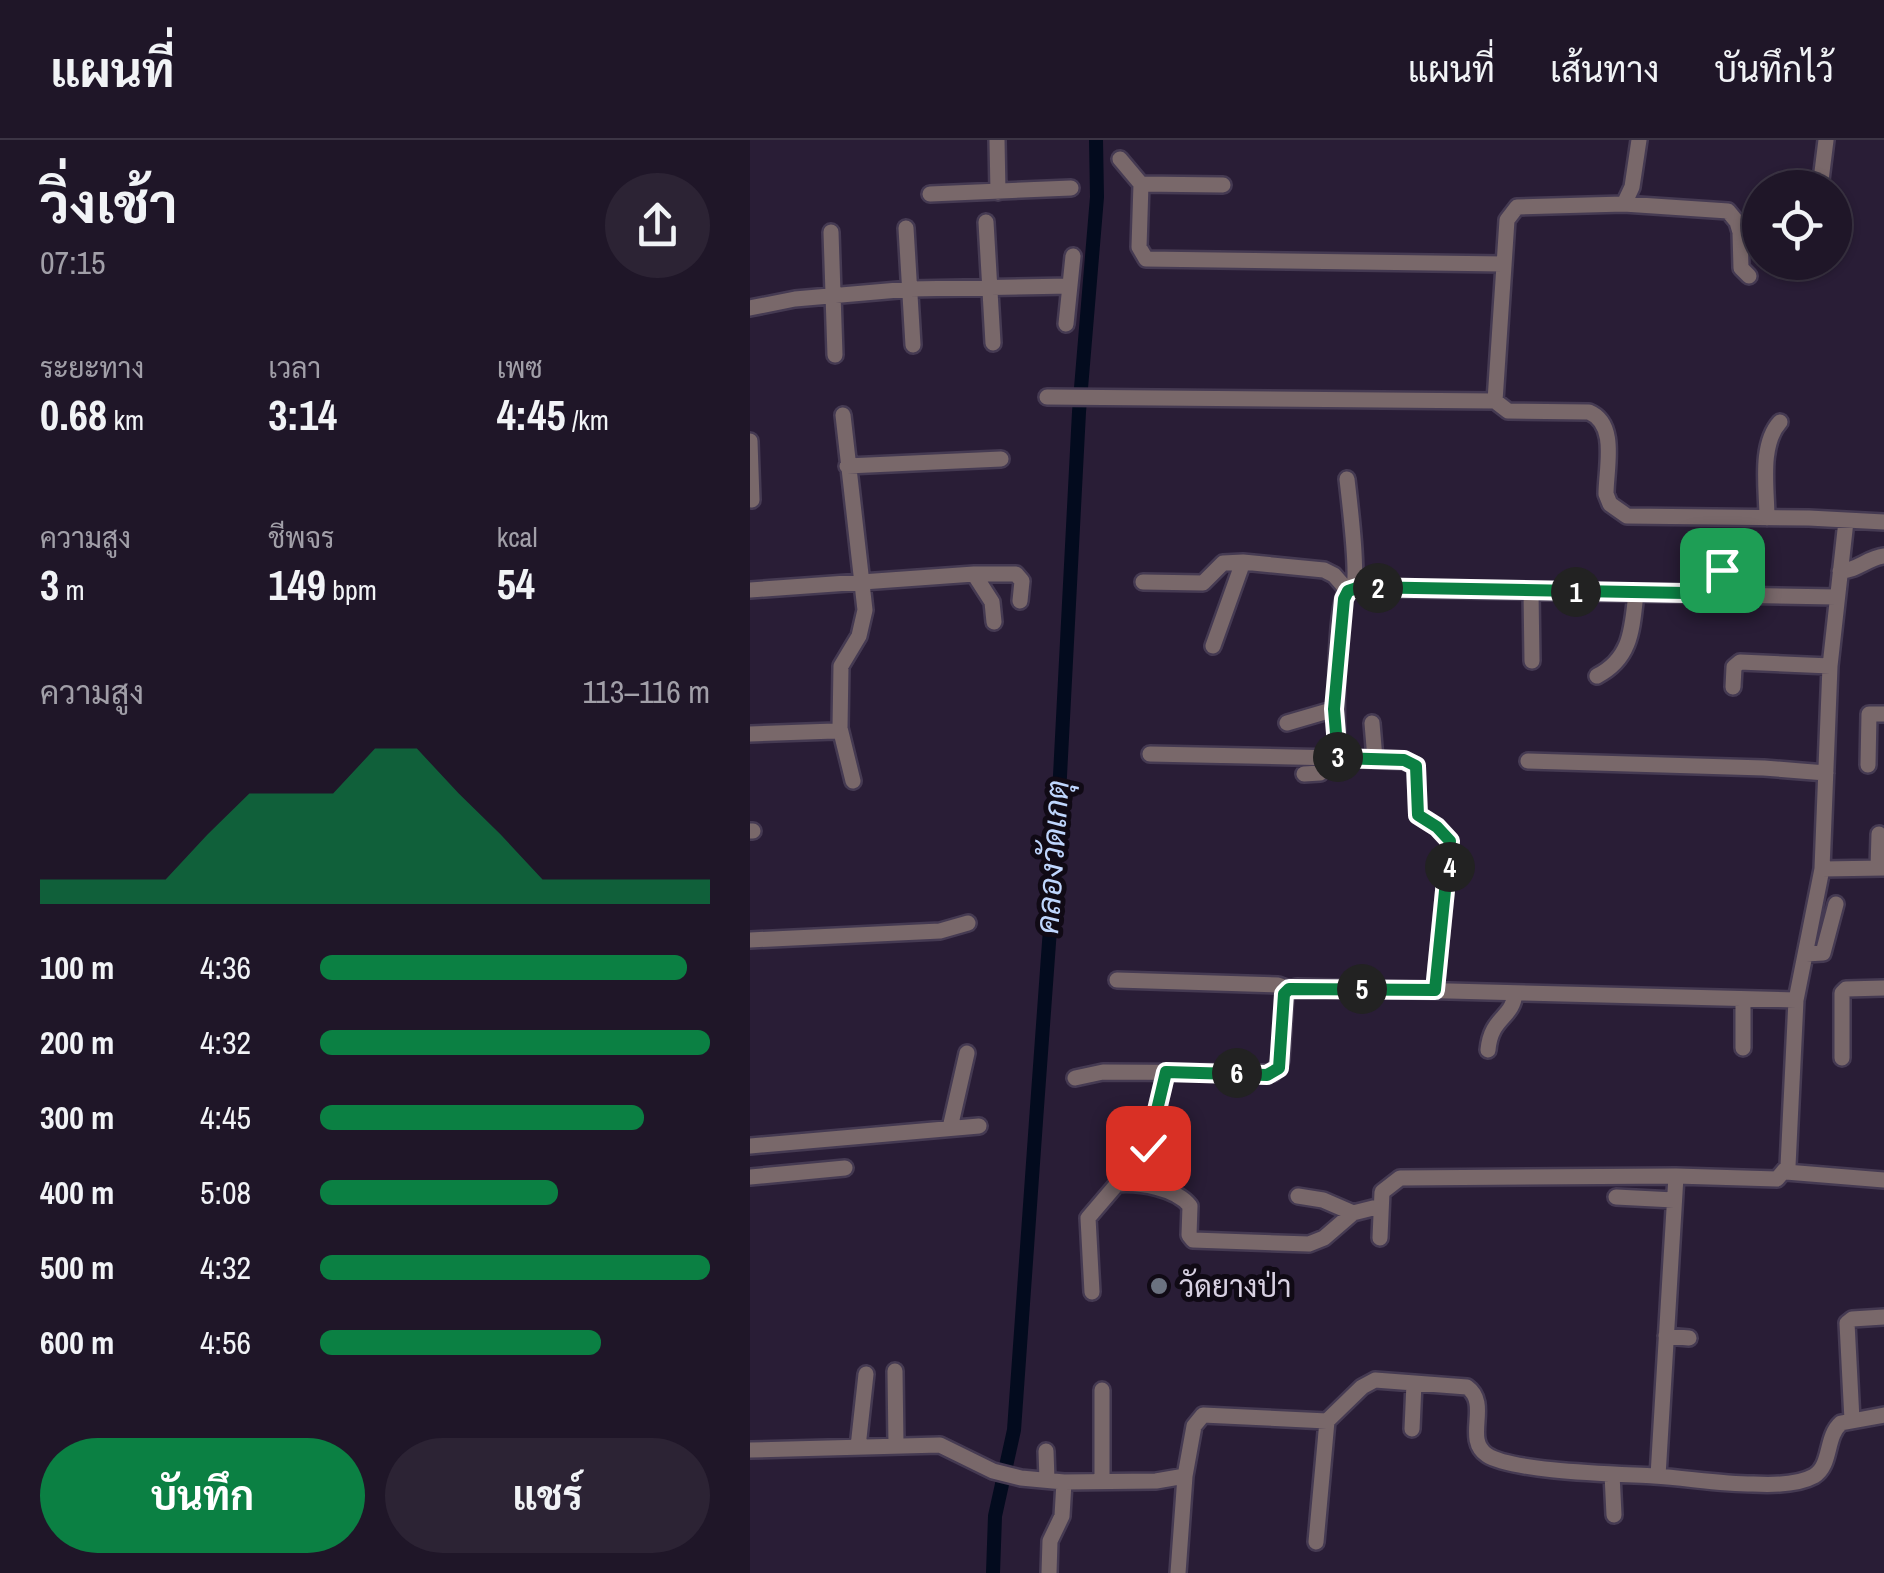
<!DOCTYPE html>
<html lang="th">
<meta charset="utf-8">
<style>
:root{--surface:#1f1628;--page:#2c2334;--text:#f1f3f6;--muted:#a19fa8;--line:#3c3545;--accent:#0b8043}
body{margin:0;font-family:"Archivo Narrow",Sarabun,sans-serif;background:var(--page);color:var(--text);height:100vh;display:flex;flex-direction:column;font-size:38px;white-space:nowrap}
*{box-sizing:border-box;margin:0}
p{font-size:32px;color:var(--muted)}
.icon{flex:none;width:55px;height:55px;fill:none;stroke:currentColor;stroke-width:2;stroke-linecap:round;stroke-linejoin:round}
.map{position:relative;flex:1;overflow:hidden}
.panel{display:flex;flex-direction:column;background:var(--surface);width:750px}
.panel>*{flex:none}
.buttons{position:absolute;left:992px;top:30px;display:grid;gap:20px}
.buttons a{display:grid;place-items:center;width:110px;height:110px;border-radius:50%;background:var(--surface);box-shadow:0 2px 8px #0004,0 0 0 2px var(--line);font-size:50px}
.pin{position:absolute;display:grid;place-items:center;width:85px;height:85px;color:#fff;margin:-42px;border-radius:20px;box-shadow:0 5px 15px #0006}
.km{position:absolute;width:50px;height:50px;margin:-25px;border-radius:50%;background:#222;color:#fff;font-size:28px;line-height:50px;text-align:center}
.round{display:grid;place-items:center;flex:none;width:105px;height:105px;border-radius:52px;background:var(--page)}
.head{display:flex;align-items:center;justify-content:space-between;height:170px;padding:0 40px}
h1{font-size:55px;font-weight:700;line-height:75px}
.stats{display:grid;grid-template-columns:repeat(3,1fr);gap:15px;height:170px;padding:10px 40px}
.stats div{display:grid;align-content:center}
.stats b{font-size:42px;font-weight:700}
.stats small{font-size:28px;font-weight:400}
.stats p{font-size:28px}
.chart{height:280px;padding:20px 40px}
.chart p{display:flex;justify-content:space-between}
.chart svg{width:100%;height:180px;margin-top:10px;fill:var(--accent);opacity:.7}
.button{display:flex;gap:20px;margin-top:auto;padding:20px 40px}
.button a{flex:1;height:115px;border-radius:60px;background:var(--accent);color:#fff;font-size:40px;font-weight:700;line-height:115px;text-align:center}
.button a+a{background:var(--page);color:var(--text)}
ul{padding:0 40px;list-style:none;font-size:32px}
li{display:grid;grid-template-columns:160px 120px 1fr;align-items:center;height:75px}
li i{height:25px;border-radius:12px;background:var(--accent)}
header{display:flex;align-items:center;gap:60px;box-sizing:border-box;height:140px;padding:0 50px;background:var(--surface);border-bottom:2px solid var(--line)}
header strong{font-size:48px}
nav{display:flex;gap:55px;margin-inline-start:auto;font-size:35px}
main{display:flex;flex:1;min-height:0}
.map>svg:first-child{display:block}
</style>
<header>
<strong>แผนที่</strong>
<nav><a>แผนที่</a><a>เส้นทาง</a><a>บันทึกไว้</a></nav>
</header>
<main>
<section class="panel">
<div class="head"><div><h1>วิ่งเช้า</h1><p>07:15</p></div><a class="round"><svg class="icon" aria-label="share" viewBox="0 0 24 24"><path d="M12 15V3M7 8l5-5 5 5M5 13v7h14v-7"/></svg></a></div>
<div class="stats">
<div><p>ระยะทาง</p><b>0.68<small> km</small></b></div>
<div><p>เวลา</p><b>3:14</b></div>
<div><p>เพซ</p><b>4:45<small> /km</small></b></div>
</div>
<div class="stats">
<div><p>ความสูง</p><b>3<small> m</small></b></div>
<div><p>ชีพจร</p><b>149<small> bpm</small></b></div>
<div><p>kcal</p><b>54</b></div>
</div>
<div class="chart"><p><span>ความสูง</span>113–116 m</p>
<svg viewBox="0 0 160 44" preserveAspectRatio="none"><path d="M0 44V38L10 38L20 38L30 38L40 27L50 17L60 17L70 17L80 6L90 6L100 17L110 27L120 38L130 38L140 38L150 38L160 38V44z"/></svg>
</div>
<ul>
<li><b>100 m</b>4:36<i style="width:94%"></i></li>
<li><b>200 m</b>4:32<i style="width:100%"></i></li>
<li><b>300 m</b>4:45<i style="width:83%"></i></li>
<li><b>400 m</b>5:08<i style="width:61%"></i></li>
<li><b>500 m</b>4:32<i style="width:100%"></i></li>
<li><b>600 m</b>4:56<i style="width:72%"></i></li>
</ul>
<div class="button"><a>บันทึก</a><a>แชร์</a></div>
</section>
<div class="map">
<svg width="1134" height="1433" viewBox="0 0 1134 1433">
<rect width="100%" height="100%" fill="#291d36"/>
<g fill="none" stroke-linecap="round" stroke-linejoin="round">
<path stroke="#030b1e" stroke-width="14" d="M243 1433 245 1376 264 1290 286 981 307 693 329 272 347 57 346 0"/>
<defs>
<path id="minor" d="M247 0 248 52
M370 19 391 44 389 107 396 119 753 124
M391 44 473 45
M1070 48 1076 0
M180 54 321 48
M874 64 882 47 889 0
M236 82 243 203
M156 88 163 205
M81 92 85 215
M0 168 45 159 160 149 320 146
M316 184 323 116
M297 257 745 261 758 271 839 272C868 284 856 328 856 354L860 364 877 376 1059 378 1134 382
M745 261 757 80 767 67 874 64 978 71 987 82 990 92 991 128 999 136
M93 275 115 470 109 496 91 526 90 588 103 641
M0 301 2 360
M97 326 251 319
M597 339C599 357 609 436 603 449 601 451 598 451 596 453 584 471 586 592 588 618L654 621 666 626 668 675 687 687 700 701 685 850
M1017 378C1017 349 1009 305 1030 282
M953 428 981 432 988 439 991 454
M1090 431C1107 431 1117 418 1134 416
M224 434H266L272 441 270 461
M393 442 453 443 473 423 493 422
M603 448 1086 457
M0 450 224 434 242 462 244 482
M781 451 782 521
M463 506 493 422 574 430 584 435 598 451
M847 536C882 518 882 488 886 453
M983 547 984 527 990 522 1080 526
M537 583 585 569
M622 583 625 619
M0 594 85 591 90 588
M400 614 588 618
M778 621 1014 628 1076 633
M1118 625 1119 574H1134
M554 634 570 633 577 618
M0 691H3
M1128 728 1129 694
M1072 729 1134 728
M0 800 190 791 218 783
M1056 814 1073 813 1086 764
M367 840 528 845 539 849
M993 908V859
M738 910C741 876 763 879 765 853
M1092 918V853L1096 849 1134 848
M325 938 353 932 523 933 531 920 535 855 539 849 547 847 1046 860
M200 988 217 913
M0 1006 229 986
M398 1008 416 932
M1036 1032 1134 1040
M0 1037 95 1028
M548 1056 573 1060 603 1073
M866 1057 924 1060
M630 1098 632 1052 650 1038 926 1036
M342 1152 338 1078 367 1044C389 1042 426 1048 440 1066L439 1095 443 1100 559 1104 574 1098 603 1073 631 1066
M916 1196 939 1198
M145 1231 146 1305
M352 1250V1341
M1102 1280 1097 1183 1102 1179 1134 1177
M662 1289 664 1243
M108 1307 116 1234
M0 1310 190 1305 243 1331 271 1338 314 1342 406 1341 435 1336 444 1286 453 1275 577 1281 612 1247 625 1240 717 1247C741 1264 713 1299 737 1315 763 1332 870 1334 904 1336 937 1338 970 1344 1003 1344 1022 1345 1048 1345 1064 1336 1082 1325 1075 1297 1091 1283L1134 1275
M296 1311 297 1340
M862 1334 864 1375
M908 1336 926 1036 1027 1039 1038 1026 1046 860 1072 729 1080 526 1096 381
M566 1402 577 1281
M299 1433 300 1401 312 1376 314 1342
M428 1433 435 1336"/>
</defs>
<use href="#minor" stroke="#453a52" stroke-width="20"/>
<use href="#minor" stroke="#79686a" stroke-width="15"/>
</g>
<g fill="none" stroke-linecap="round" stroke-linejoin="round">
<defs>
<path id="route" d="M398 1008 416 932 517 935 529 928 534 854 539 849 685 850 700 701 687 687 668 675 666 626 654 620 588 618 584 569 594 459 598 451 610 447 990 454 986 435 972 430"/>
</defs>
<use href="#route" stroke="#fff" stroke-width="20"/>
<use href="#route" stroke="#0b8043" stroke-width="12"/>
</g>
<circle fill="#6b7280" stroke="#100a15" stroke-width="4" cx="409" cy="1146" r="10"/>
<g text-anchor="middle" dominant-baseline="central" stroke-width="10" stroke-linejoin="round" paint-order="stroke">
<g font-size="30" fill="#d8d1e2" stroke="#100a15" text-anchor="start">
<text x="429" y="1146">วัดยางป่า</text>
</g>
<g font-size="32" font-style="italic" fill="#bfd6fd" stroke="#100a15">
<text transform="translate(302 717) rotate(-86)">คลองวัดเกตุ</text>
</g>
</g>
</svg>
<div class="buttons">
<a><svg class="icon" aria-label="locate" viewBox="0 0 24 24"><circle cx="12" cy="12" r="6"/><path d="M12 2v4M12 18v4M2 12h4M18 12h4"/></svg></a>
</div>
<div class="pin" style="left:972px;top:430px;background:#1e9e55"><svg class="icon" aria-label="arrive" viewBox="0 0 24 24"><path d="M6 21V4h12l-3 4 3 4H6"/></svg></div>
<div class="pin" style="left:398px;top:1008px;background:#d93025"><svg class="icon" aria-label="check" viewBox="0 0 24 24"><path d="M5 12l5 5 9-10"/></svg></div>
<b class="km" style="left:826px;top:452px">1</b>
<b class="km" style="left:628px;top:448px">2</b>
<b class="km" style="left:588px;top:617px">3</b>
<b class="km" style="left:700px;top:727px">4</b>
<b class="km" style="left:612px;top:849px">5</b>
<b class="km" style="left:487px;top:933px">6</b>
</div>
</main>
